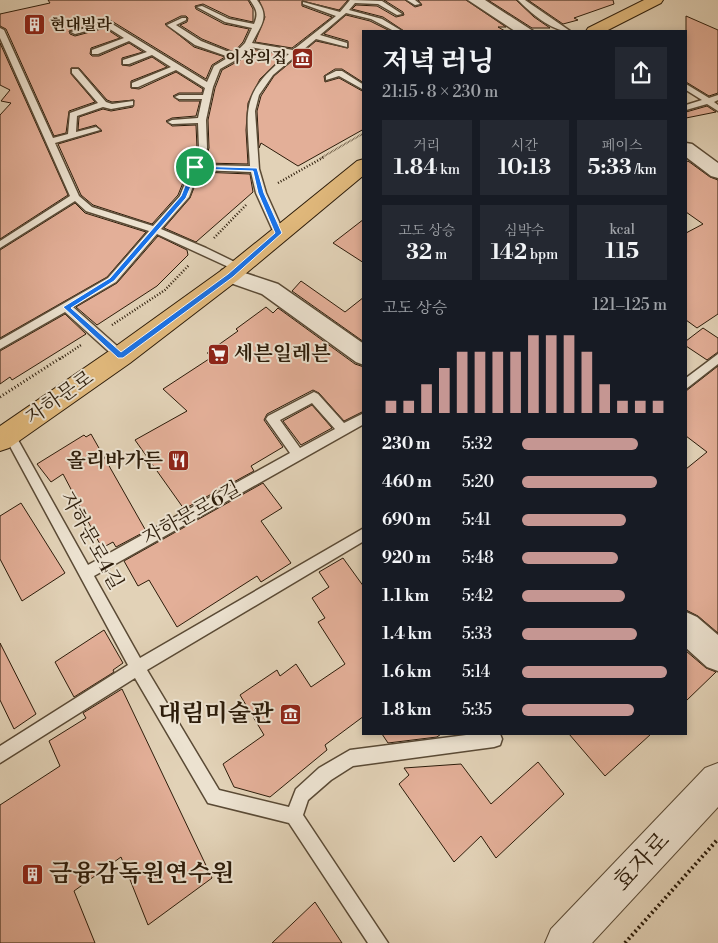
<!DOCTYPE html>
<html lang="ko">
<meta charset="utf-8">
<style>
:root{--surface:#171b24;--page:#242831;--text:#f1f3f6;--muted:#9ea1a6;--accent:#c59692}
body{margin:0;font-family:"Libre Bodoni","Noto Serif KR",serif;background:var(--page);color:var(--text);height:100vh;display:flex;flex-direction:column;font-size:19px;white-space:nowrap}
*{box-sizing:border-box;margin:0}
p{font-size:16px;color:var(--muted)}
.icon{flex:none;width:28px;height:28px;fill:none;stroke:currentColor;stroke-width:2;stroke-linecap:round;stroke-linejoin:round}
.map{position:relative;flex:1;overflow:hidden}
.side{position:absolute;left:362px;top:30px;width:325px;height:705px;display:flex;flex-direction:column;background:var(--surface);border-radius:0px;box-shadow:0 2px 8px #0003}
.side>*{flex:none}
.pin{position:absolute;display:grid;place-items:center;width:42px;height:42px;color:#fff;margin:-21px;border:2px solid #fff;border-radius:50%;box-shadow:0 1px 5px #0007}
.round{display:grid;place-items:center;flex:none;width:52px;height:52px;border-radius:0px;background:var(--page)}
.headline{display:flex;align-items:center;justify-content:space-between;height:85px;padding:0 20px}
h1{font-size:28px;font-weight:700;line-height:38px}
.metrics{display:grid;grid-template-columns:repeat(3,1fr);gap:8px;height:85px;padding:5px 20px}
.metrics div{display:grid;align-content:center;border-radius:0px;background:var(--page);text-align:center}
.metrics b{font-size:21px;font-weight:700}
.metrics small{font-size:14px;font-weight:400}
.metrics p{font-size:14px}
.chart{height:140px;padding:10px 20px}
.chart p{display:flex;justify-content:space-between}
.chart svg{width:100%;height:90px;margin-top:5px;stroke:var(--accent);stroke-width:6}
ul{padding:0 20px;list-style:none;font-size:16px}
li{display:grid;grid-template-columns:80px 60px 1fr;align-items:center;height:38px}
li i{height:12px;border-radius:6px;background:var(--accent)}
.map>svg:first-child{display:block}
</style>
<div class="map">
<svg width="718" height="943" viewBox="0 0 718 943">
<rect width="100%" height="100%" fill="#e2d2b7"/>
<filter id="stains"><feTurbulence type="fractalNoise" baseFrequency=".004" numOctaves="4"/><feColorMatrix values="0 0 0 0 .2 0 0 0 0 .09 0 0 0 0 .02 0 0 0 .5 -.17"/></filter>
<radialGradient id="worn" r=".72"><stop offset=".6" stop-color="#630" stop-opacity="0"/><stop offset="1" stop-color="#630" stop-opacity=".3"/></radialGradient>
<path fill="#e3af98" stroke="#2c1c0a" d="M48 0H248L253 9V22L230 17 203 4 195 6 196 9 224 24 249 29 243 42 234 52 202 39 180 25 187 22 188 18 186 16H181L165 24 194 47 225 57 212 65 206 79 110 20 69 31 70 34 75 36 105 28 120 38 91 48 90 54 92 56H99L129 43 143 52 122 58V65L130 66 152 57 167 67 131 81V88L139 89 176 72 203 89 202 93H179L173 96 179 101H200L196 116 172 118 166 121 172 126 196 125 197 148 178 195 152 224 93 205 81 195 58 144 102 131 96 125 78 130 79 117 103 109 111 111 133 107 134 100 112 102 107 100 79 68H71V74L95 102 69 111 66 133 54 136 6 29 0 26V14L50 3Z
M259 0H348L339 10 302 1V6L332 17 292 48 255 42 265 17Z
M384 0H405L415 7 422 5 418 0H466L506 27H498L505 31H404L383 17 352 9 356 5 377 6 396 17 404 15 403 12Z
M488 0H516L534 17 550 28H532Z
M528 0H613L614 4 574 18 578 20 563 24Z
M346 15 370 21 390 31H364V83L342 69H335L324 76 325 82 339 78 364 92V129L298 166 261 143 259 148 257 111 261 96 274 76 316 41 348 48V41L324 34Z
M686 16 718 30V93L709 96 686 82Z
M0 43 68 195 0 239V115L11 103 1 101 10 90 0 85Z
M251 49 285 55 260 79 248 103 246 130 248 164 204 163 209 148 208 120 215 88 222 70 244 58Z
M707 106 716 112 686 118V112Z
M688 161 710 177 718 180V314L697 328 686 320V233L703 224 686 212V162Z
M200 172 250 174 253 192 196 242 164 228 190 198Z
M75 203 85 213 146 232 107 277 0 338V250Z
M364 219V263L333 243Z
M158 236 187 250 188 255 157 286 97 325 76 307 117 283Z
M301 281 345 312 364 297V342L292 291Z
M266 307 273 313 278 308 355 364 364 367V411L344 421 319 393 313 390 267 414 264 420 283 447 251 466 254 471 184 509 135 440 187 411 163 389 212 357 207 353 238 331 236 329Z
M65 314 86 334 12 380 10 377 0 384V351Z
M703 328 718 338V352L707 360 686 346V341Z
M718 366V633L698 616 686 610V469L707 452 686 436V391Z
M312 405 332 428 301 445 283 421Z
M91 434 146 531 116 547 113 542 102 548 63 474 51 482 37 464 84 435 86 437Z
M263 483 282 508 261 521 291 563 261 582 257 576 177 627 149 580 138 586 124 561Z
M21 503 65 573 22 601 0 559V516Z
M343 558 364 587V716L325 745 327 750 270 797 234 787 223 764 264 735 240 695 277 670 280 676 296 664 311 687 345 664 318 622 325 618 312 598 329 587 319 572Z
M104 630 123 663 113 670 114 672 74 697 55 662Z
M0 643 36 714 14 729 0 700Z
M686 651 706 668 716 672 686 701Z
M122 689 212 878 148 925 121 857 74 891 95 943H0V805L60 766 49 741 86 718 83 713Z
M382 734H441L437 737 388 743Z
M569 734H651L605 776Z
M538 762 564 794 496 858 481 836 454 862 399 784 409 775 404 768 461 764 491 804Z
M315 902 342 943H272Z"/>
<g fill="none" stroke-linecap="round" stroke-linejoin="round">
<defs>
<path id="service" d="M250 0H257C270 17 261 25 252 43L293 50 336 16 303 4V2L340 12 350 0 382 1 402 14 397 15 378 4 355 3 349 10 382 19 402 31H394L371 19 346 13 320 35 347 43V47L316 39 273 75 259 95 255 111 259 169 266 193 284 233 282 235 279 236 274 233 256 193 251 172 199 170 189 197 161 229 206 248 243 266V270H235L157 234 116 282 73 307 125 353 127 356 125 359H117L65 312 0 349V340L108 278 149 231 86 211 75 201 0 248V241L70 196 0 38V28L4 30 53 138 68 134 70 113 98 103 72 73V69H78L106 102 112 104 133 101V105L111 109 103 107 77 116 76 132 96 127 100 130 55 143 79 196 92 207 153 226 180 196 199 148 198 123 172 124 168 122 172 120 198 118 202 99H179L175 97 179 95H203L205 88 176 70 138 87H132V83L171 67 152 55 129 64H123V60L147 52 129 41 98 54H92V50L124 38 105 26 75 34 71 32 109 22 207 82 214 66 229 57 195 45 167 25 182 18H186V20L176 25 201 41 234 54 245 43 252 28 225 22 197 7 202 6 229 19 254 24C259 13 256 9 250 0ZM250 47 289 54C239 94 247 108 250 166L201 165 207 148 206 120 213 87 220 69 243 56Z
M407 0H415L420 4 415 5Z
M518 0H525L570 31C552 32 530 12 518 0Z
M336 71H342L364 85V90L339 76 326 80V76Z
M686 84 709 98 718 95V100L714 102 718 105V111L707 104 686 110V105L702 100 686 90Z
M718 354V364L686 389V378Z
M314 392 318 394 344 423 364 413V424L94 576 140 658 364 528V541L147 670 219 790 289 807 296 789 319 768 350 750 474 734H500L502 739 500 745 494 747 353 766 331 780 308 800 303 815 388 943H368L289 823 208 803 135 678 0 763V746L128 665 5 437 3 434 5 431H13L88 565 290 453 266 419 268 416ZM312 403 335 429 300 448 280 420Z"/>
<path id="minor" d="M468 0H485L533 31H515Z
M686 143 692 144 718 163V178L711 176 686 157Z
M230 268 278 284 364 344V365L356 362 262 294 222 280 219 275 222 270Z
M686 612 697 617 718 635V671L707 667 686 648Z"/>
<path id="tertiary" d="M718 763V807L592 943H545L551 929 705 768Z"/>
<path id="primary" d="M644 0H663L661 3 606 31H586L588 28Z
M364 159V175L238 280 130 363 9 448 0 451V426L112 349 222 270 357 161Z"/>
</defs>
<use href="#service" stroke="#5a4a35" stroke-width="3"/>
<use href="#minor" stroke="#5a4a35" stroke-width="3"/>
<use href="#tertiary" stroke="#5a4a35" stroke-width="2"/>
<use href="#primary" stroke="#2c1c0a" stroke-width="2"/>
<path stroke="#2c1c0a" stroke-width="2" stroke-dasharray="0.5 1" stroke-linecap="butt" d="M321 158 364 133"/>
<path stroke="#2c1c0a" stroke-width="2.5" stroke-dasharray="1 2" stroke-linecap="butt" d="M278 183 324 157
M214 238 246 205
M112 325 165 290 189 265
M60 359 81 345"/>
<path stroke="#2c1c0a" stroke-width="3" stroke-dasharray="1 2.5" stroke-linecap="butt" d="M0 397 62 357"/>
<path stroke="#2c1c0a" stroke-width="4" stroke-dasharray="2 3" stroke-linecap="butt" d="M625 943 718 839"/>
<use href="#service" fill="#ece2d0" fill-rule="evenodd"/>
<use href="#minor" fill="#ece2d0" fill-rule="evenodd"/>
<use href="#tertiary" fill="#ece2d0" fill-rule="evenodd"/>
<use href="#primary" fill="#e1b97c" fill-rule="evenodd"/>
</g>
<path fill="#1a73e8" stroke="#fff" fill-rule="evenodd" d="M193 166 257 168 264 193 282 233 233 277 123 358H118L63 307 110 278 181 196ZM198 169 253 171 258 193 275 233 228 274 121 352 71 308 114 281 186 198Z"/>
<defs>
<symbol id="building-square" viewBox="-11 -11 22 22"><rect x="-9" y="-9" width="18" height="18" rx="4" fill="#8f2418" stroke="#ece2d0"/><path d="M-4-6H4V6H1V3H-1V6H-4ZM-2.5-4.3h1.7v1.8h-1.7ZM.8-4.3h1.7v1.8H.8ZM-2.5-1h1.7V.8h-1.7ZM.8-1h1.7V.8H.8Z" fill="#fff"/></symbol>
<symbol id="museum-square" viewBox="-11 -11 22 22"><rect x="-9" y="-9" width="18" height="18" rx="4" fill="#8f2418" stroke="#ece2d0"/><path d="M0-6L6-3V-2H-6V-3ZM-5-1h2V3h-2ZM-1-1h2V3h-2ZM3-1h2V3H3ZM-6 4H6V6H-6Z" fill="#fff"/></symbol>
<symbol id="supermarket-square" viewBox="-11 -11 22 22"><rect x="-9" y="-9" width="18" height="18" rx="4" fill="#8f2418" stroke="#ece2d0"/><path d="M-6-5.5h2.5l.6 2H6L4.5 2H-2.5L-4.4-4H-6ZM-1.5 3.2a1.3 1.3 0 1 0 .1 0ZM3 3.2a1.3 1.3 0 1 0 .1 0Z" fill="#fff"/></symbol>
<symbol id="restaurant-square" viewBox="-11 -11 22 22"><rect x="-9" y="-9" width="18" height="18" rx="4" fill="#8f2418" stroke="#ece2d0"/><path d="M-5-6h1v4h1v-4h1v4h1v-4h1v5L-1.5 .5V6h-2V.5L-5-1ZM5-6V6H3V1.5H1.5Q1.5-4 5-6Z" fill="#fff"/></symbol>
</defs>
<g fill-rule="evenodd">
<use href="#building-square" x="22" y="12" width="25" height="25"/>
<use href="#museum-square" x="290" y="46" width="25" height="25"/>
<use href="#supermarket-square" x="206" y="342" width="25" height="25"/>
<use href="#restaurant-square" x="166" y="448" width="25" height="25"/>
<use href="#museum-square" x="278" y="702" width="25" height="25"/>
<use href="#building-square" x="20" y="862" width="25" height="25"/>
</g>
<g text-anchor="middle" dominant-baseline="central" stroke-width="4" stroke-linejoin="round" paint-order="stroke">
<g font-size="16" font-weight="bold" fill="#2c1c0a" stroke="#ece2d0" text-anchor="start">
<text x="50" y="25">현대빌라</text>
<text x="287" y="58" text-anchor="end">이상의집</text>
</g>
<g font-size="20" font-weight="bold" fill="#2c1c0a" stroke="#ece2d0" text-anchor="start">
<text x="234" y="354">세븐일레븐</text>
<text x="163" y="461" text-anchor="end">올리바가든</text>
</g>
<g font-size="20" fill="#2c1c0a" stroke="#ece2d0">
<text transform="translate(60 398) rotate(-35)">자하문로</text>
<text transform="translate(192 514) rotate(-29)">자하문로6길</text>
<text transform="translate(91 541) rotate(61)">자하문로4길</text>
</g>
<g font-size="24" font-weight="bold" fill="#2c1c0a" stroke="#ece2d0" text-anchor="end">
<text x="274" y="714">대림미술관</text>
<text x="49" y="874" text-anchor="start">금융감독원연수원</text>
</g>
<g font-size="24" fill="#2c1c0a" stroke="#ece2d0">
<text transform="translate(642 862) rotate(-47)">효자로</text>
</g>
</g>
<rect width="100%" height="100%" filter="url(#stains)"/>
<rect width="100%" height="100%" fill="url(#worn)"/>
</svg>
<div class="pin" style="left:195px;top:167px;background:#1e9e55"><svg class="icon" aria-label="arrive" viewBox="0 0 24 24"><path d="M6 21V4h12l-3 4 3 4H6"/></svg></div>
<section class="side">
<div class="headline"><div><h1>저녁 러닝</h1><p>21:15 · 8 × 230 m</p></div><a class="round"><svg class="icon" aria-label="share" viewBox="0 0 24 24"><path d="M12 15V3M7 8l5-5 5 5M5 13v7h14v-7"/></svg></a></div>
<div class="metrics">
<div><p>거리</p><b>1.84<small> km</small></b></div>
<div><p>시간</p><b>10:13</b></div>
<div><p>페이스</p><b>5:33<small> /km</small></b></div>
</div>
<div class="metrics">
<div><p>고도 상승</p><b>32<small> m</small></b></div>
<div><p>심박수</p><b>142<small> bpm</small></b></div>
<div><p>kcal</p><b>115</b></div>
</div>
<div class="chart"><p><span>고도 상승</span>121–125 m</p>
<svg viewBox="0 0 160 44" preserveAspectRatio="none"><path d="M5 44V38M15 44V38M25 44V30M35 44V22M45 44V14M55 44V14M65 44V14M75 44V14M85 44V6M95 44V6M105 44V6M115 44V14M125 44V30M135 44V38M145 44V38M155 44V38"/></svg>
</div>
<ul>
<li><b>230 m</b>5:32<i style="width:80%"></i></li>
<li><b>460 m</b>5:20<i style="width:93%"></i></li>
<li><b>690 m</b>5:41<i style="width:72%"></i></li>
<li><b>920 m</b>5:48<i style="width:66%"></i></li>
<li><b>1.1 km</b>5:42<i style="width:71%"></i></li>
<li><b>1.4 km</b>5:33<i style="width:79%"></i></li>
<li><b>1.6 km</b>5:14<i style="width:100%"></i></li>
<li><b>1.8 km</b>5:35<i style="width:77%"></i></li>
</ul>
</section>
</div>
